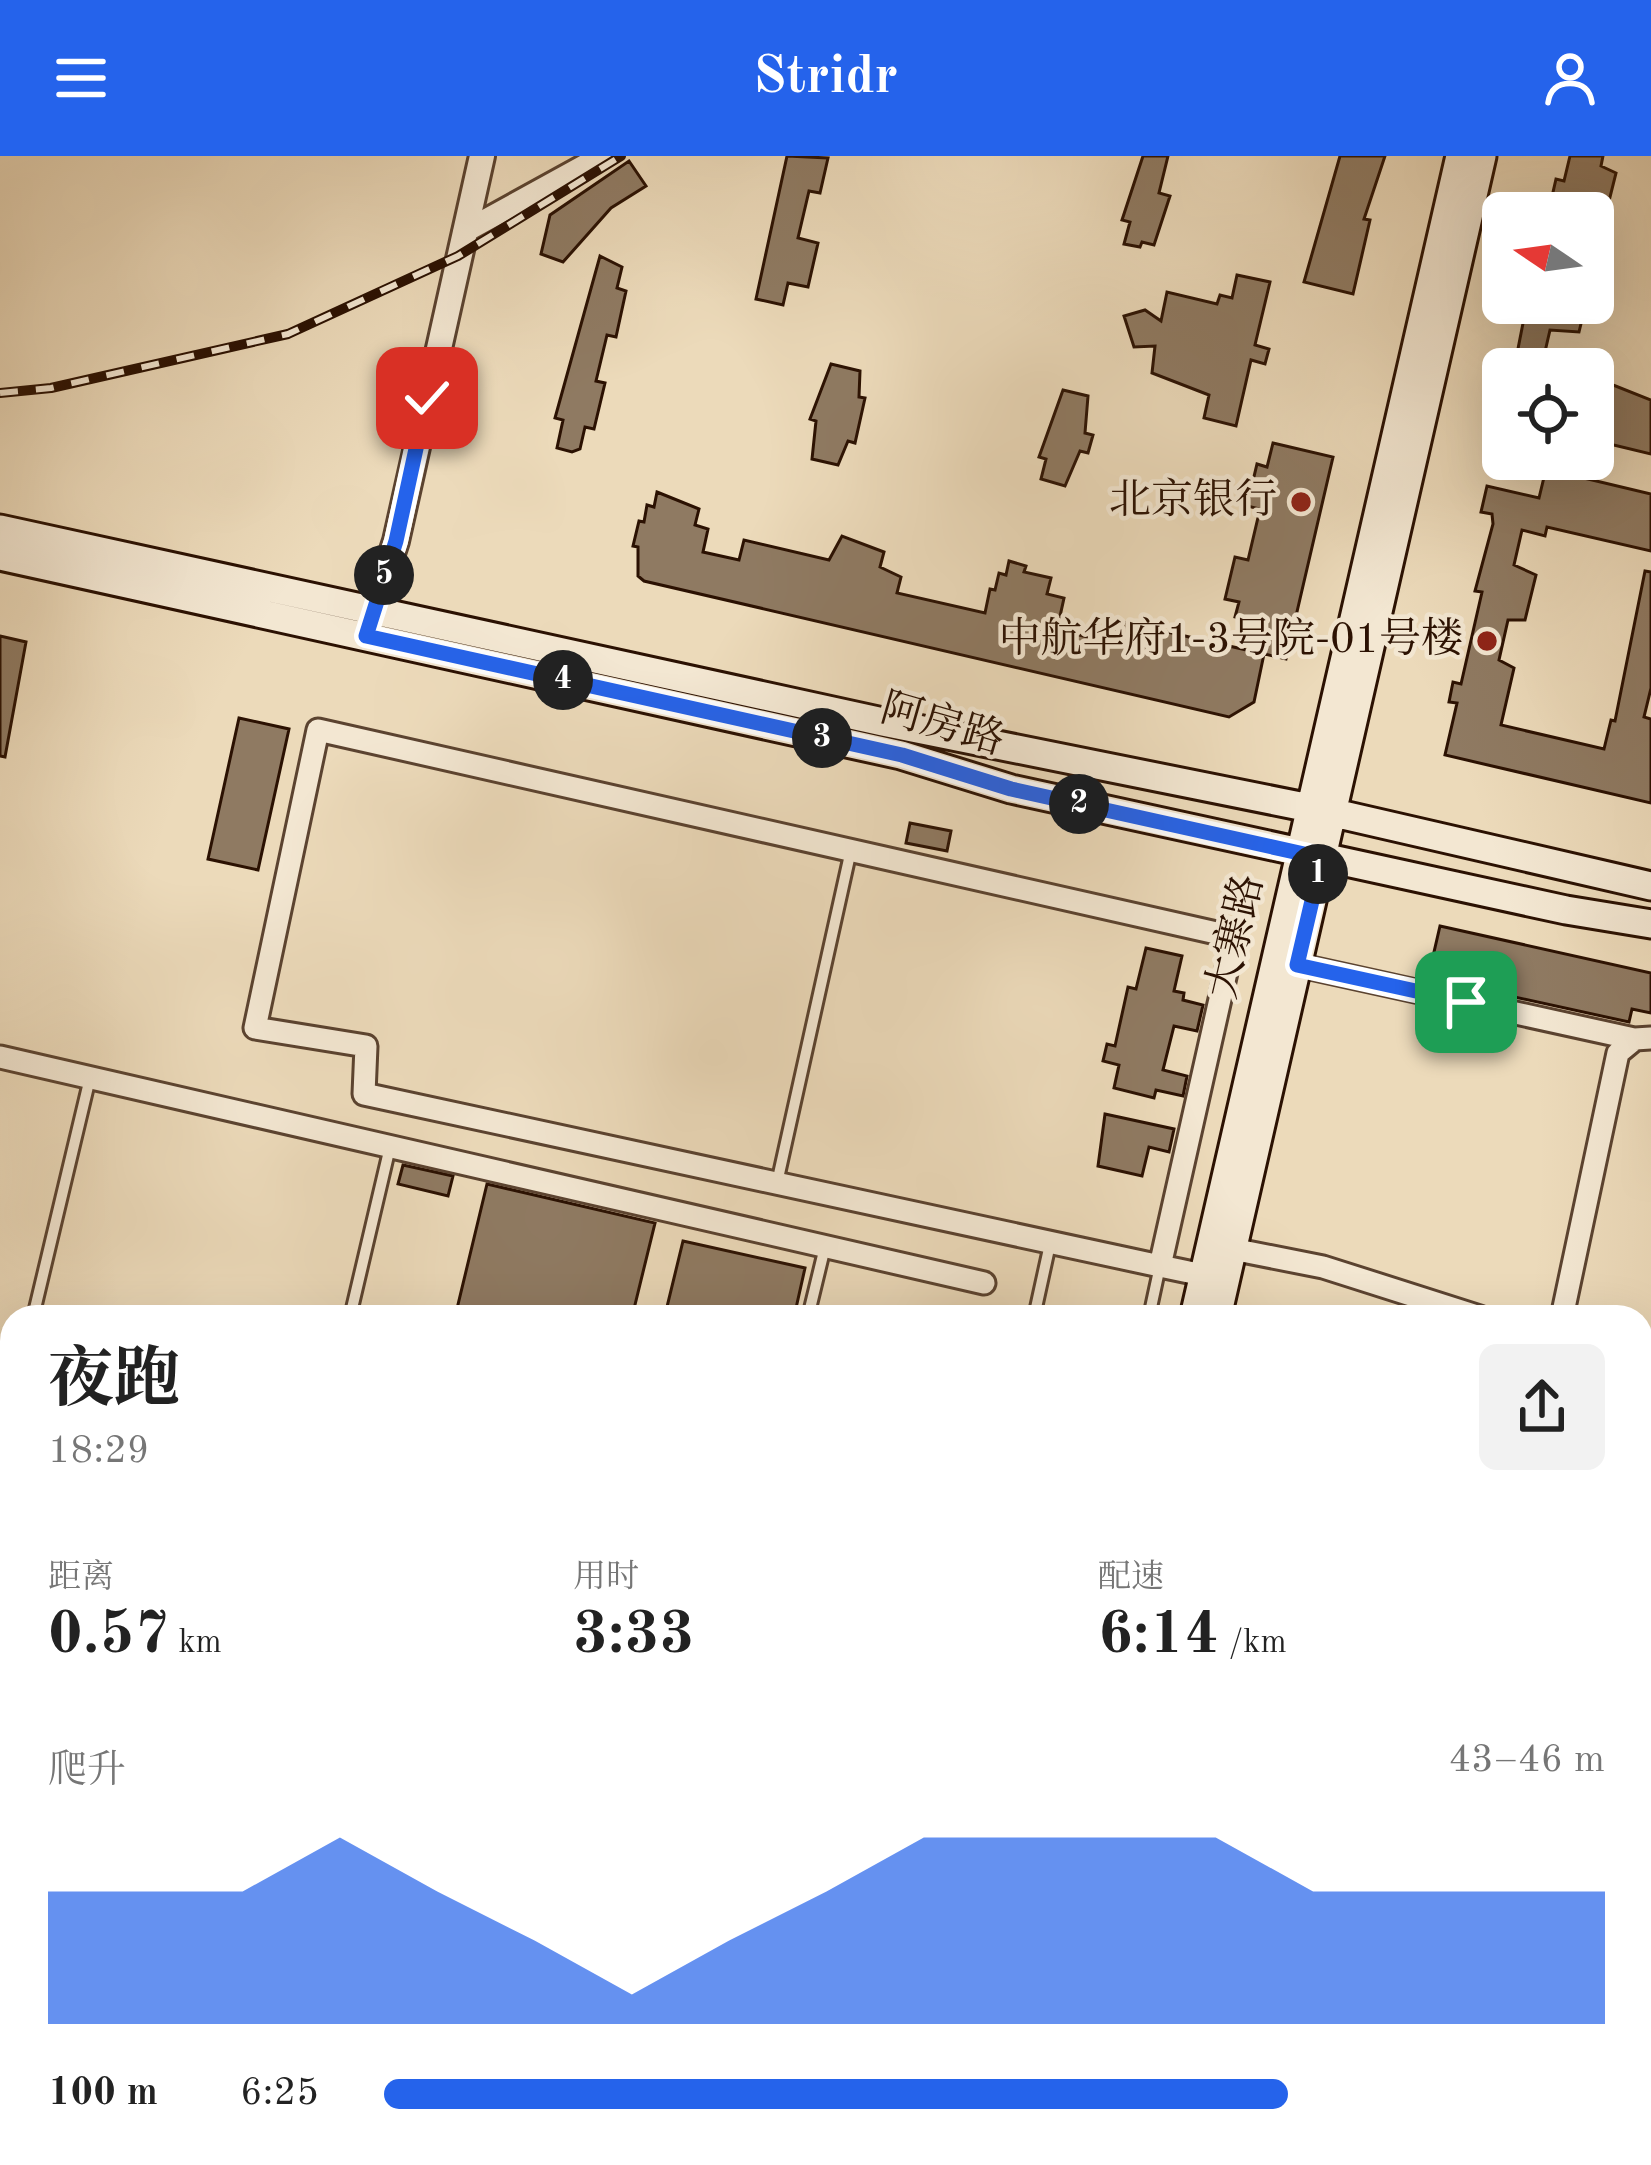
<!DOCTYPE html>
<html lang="zh">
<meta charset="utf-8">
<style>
:root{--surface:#fff;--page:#f2f2f2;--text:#222;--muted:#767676;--accent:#2563eb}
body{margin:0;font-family:"Old Standard TT","Noto Serif SC",serif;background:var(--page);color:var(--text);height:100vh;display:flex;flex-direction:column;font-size:45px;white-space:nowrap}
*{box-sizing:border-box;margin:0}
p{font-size:39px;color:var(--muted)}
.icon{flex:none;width:66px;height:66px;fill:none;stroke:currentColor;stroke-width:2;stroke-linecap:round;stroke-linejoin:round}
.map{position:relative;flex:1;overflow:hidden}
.drawer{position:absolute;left:0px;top:1149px;width:1653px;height:861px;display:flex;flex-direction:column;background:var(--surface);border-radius:36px 36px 0 0;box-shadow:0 12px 48px #0002}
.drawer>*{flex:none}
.needle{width:78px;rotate:283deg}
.buttons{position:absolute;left:1482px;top:36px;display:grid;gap:24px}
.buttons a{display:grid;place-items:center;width:132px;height:132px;border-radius:18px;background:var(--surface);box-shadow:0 12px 48px #0002;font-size:60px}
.pin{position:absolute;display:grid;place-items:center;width:102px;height:102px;color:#fff;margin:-51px;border-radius:24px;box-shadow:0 6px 18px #0006}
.km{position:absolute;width:60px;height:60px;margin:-30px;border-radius:50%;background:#222;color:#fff;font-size:33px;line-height:60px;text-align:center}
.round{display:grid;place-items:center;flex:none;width:126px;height:126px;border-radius:18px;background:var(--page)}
.overview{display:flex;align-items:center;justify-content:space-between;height:204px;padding:0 48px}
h1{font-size:66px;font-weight:700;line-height:90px}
.figures{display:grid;grid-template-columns:repeat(3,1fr);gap:18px;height:204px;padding:12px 48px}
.figures div{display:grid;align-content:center}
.figures b{font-size:60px;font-weight:700}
.figures small{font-size:33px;font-weight:400}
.figures p{font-size:33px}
.chart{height:336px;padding:24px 48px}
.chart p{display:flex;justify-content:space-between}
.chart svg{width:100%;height:216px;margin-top:12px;fill:var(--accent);opacity:.7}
ul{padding:0 48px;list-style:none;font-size:39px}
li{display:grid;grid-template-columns:192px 144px 1fr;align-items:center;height:90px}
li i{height:30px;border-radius:15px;background:var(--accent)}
header{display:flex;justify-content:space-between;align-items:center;height:156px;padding:0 48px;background:var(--accent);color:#fff;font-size:54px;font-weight:700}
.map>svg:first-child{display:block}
</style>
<header><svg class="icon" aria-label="menu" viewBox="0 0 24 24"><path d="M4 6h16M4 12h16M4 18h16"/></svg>Stridr<svg class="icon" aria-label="person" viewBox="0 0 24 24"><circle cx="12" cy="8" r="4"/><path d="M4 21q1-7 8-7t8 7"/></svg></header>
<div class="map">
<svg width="1651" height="2009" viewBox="0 0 1651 2009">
<rect width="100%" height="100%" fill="#ecdaba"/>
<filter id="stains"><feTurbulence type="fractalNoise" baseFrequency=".00167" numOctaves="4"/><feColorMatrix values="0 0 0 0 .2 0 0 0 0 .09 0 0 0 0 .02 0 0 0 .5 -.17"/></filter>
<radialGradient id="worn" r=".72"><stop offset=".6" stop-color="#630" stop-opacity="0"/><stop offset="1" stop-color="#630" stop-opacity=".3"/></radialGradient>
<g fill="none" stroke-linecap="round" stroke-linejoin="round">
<path stroke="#aa967b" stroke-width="33" d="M1641 1464H1651
M0 1575H12"/>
</g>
<path fill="#8f7a62" stroke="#2b1102" stroke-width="3" d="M787 0 828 2 820 37 809 35 798 82 818 87 808 131 788 127 783 149 756 143Z
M1143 0H1168L1159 37 1170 40 1154 89 1142 86 1140 91 1124 88 1130 66 1122 64Z
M1340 0H1385L1364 63 1370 64 1353 138 1304 126Z
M1570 0H1603L1601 10 1616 17 1598 89 1593 88V57H1557L1559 46 1551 45 1556 23 1564 25Z
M629 5 646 30 611 52 563 106 541 98 550 59Z
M600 100 622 111 617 132 626 135 616 181 607 179 596 225 605 227 594 273 585 271 580 293 572 296 557 292 563 264 555 262Z
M1237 119 1270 126 1255 189 1269 193 1265 208 1251 204 1236 270 1204 262 1209 239 1152 217 1155 190 1134 191 1124 160 1145 154 1161 165 1167 136 1217 148 1220 139 1232 142Z
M1527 147H1586L1579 176 1550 174 1541 213H1514Z
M831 208 860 215 859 241 865 242 855 287 848 285 838 309 812 303 816 265 810 263Z
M1593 221 1651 244V298L1593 284Z
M1063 234 1088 240 1085 277 1093 279 1088 297 1080 295 1065 330 1041 323 1046 303 1039 301Z
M1273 287 1333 301 1286 503 1252 495 1259 467 1235 461 1239 446 1225 443 1235 401 1248 404 1260 353 1247 350 1257 308 1267 311Z
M1546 313 1651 338V395L1547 371 1545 380 1522 374 1514 409 1536 419 1525 464H1508L1499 504 1514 512 1501 569 1604 593 1611 564 1615 565 1645 415 1651 416V532L1644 561 1651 563V647L1445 599 1457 547 1449 546 1453 526 1461 528 1482 436 1475 435 1493 368 1492 358 1481 356 1487 330 1539 342Z
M657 336 699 353 695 369 708 373 703 396 739 404 744 384 829 404 842 380 884 396 880 411 901 421 897 437 985 457 990 433 995 434 999 417 1006 419 1009 405 1026 410 1024 416 1051 422 1047 438 1064 442 1057 474 1101 484 1106 462 1264 498 1254 546 1229 561 644 425 638 420V391L633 390 639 365 644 366 647 349 654 351Z
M0 480 26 486 5 601 0 600Z
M239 562 289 573 258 714 208 703Z
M910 667 951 675 947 695 906 687Z
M1440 770 1651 817V857L1632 853 1629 866 1428 822Z
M1146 792 1182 800 1174 835 1184 837 1183 844 1203 849 1197 875 1174 870 1163 914 1187 920 1183 940 1156 934 1154 942 1114 932 1119 909 1103 905 1107 888 1115 890 1128 831 1136 833Z
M1105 958 1174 973 1169 996 1149 991 1142 1020 1098 1010Z
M403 1009 453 1020 448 1040 398 1028Z
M487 1028 655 1067 632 1161H455Z
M683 1085 805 1112 794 1161H691L666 1155Z"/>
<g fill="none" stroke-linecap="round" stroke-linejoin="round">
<defs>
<path id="service" d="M777 1027 851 694
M33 1161 90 922
M350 1161 390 991
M808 1161 825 1091
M1034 1161 1050 1088
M1149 1161 1160 1110
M0 1298 12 1248
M0 1349 12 1352
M0 1442H12"/>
<path id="minor" d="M464 76 602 0
M1297 809 1634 883
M0 901 984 1127
M1232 1093 1323 1111 1480 1161
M1160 1110 1234 781 318 574 255 872 366 890 364 938 1160 1110 1203 1119
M1562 1161 1618 897 1635 883 1651 882
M1641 1196 1651 1198
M1641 1420H1651
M0 1507H12
M1641 1513H1651
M0 1610H12
M33 2009 36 1998"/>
<path id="tertiary" d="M368 471 396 385 482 0
M0 1777 12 1778
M0 1797 12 1798
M1641 1923 1651 1924
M1641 1947 1651 1948"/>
<path id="secondary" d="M0 373 883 566 1330 656 1651 730
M0 400 901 599 1011 633 1566 754 1651 768
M1194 1161 1460 0
M1217 1161 1482 0
M1001 2009 1004 1998
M1028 2009 1031 1998"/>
</defs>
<use href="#service" stroke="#5b4330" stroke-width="16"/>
<use href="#minor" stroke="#5b4330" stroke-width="27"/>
<use href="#tertiary" stroke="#5b4330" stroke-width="30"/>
<use href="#secondary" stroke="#2b1102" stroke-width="33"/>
<use href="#service" stroke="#f3e7d2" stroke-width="10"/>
<use href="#minor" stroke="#f3e7d2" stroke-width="21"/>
<use href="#tertiary" stroke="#f3e7d2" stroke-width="24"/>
<use href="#secondary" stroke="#f3e7d2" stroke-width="27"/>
<defs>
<path id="rail" d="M0 237 51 232 288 178 458 100 621 0"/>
</defs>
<use href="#rail" stroke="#2b1102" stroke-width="10"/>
<use href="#rail" stroke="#f3e7d2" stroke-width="6" stroke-dasharray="18" stroke-linecap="butt"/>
</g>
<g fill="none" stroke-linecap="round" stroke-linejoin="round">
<defs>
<path id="route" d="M427 242 396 385 366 480 902 599 1011 633 1322 702 1297 809 1466 846"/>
</defs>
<use href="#route" stroke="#fff" stroke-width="24"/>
<use href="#route" stroke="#2563eb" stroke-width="15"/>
</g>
<g fill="#8f2418" stroke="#f3e7d2" stroke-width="4.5">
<circle cx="1301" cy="346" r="12"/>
<circle cx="1487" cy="485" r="12"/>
</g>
<g text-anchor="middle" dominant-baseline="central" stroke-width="9" stroke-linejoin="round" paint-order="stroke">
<g font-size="42" fill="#2b1102" stroke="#f3e7d2" text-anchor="end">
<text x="1277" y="346">北京银行</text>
<text x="1463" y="485">中航华府1-3号院-01号楼</text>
</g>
<g font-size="42" fill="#2b1102" stroke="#f3e7d2">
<text transform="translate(942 570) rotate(16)">阿房路</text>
<text transform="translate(1237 781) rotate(-77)">大寨路</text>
</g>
</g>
<rect width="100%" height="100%" filter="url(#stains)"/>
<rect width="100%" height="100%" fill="url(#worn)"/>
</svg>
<div class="buttons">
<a><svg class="needle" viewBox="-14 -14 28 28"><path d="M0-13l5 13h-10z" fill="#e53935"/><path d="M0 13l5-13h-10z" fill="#767676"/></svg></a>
<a><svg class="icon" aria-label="locate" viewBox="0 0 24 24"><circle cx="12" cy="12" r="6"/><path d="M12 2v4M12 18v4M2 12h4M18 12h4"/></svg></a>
</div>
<div class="pin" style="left:1466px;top:846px;background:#1e9e55"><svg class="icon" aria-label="arrive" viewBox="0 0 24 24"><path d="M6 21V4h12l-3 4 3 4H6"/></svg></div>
<div class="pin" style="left:427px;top:242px;background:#d93025"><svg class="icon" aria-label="check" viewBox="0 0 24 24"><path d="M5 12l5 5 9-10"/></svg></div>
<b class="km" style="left:1318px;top:718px">1</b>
<b class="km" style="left:1079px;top:648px">2</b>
<b class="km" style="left:822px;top:582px">3</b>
<b class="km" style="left:563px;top:524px">4</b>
<b class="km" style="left:384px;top:419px">5</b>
<section class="drawer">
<div class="overview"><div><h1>夜跑</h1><p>18:29</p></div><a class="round"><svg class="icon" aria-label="share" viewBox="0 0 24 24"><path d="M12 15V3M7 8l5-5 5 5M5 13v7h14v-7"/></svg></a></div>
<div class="figures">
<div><p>距离</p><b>0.57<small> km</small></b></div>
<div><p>用时</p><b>3:33</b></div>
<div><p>配速</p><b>6:14<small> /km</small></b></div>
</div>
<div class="chart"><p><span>爬升</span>43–46 m</p>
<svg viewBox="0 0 160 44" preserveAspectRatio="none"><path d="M0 44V17L10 17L20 17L30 6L40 17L50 27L60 38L70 27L80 17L90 6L100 6L110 6L120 6L130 17L140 17L150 17L160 17V44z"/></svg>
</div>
<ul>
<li><b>100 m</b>6:25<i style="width:74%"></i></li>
</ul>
</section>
</div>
